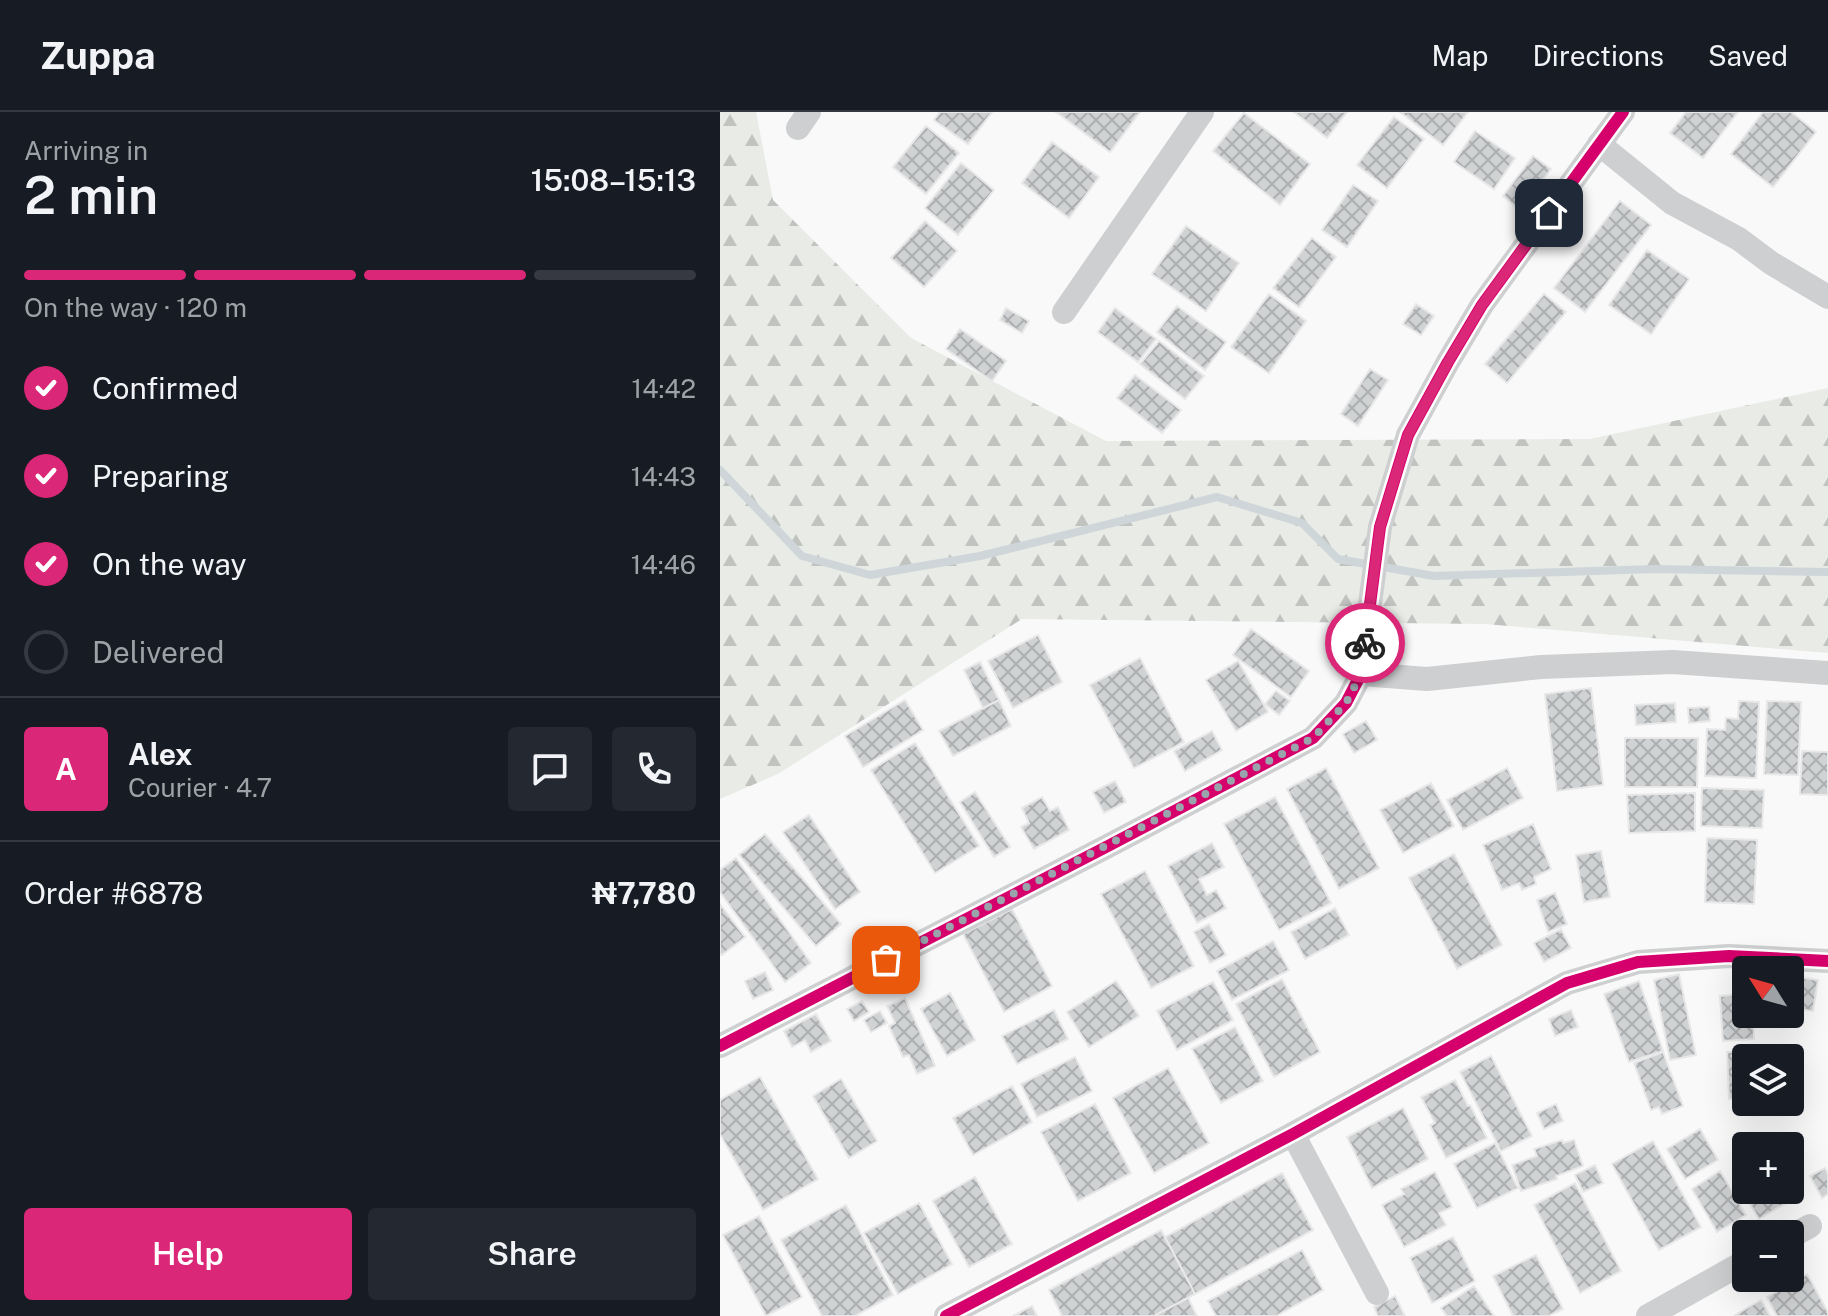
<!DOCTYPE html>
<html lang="en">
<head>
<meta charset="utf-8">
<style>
  :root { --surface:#171b24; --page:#242831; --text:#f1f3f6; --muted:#9ea1a6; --line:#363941; --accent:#db2777 }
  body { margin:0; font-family:"Public Sans",sans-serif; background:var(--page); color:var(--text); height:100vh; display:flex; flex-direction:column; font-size:30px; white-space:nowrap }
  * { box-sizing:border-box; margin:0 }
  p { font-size:26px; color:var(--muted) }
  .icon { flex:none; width:44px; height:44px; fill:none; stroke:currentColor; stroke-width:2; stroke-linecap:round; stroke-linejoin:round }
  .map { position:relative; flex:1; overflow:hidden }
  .sheet { display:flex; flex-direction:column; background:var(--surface); width:720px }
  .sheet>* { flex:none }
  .needle { width:52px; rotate:307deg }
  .fabs { position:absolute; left:1012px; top:844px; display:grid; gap:16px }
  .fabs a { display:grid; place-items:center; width:72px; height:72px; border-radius:8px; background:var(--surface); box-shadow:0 8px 32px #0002; font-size:40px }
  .pin { position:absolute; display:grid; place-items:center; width:68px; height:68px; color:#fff; margin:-34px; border-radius:16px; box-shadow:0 4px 12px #0006 }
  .courier { position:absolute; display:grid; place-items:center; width:80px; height:80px; margin:-40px; border:6px solid #db2777; border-radius:50%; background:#fff; color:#222; box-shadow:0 2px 10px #0007 }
  .head em { font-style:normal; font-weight:600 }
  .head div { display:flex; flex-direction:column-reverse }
  .head { display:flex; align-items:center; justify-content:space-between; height:136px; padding:0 24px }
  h1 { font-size:52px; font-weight:600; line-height:60px }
  .bar { display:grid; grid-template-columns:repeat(4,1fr); gap:12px 8px; align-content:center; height:96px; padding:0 24px }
  .bar i { height:10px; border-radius:6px; background:var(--line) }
  .bar .on { background:var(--accent) }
  .bar p { grid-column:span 4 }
  .line { display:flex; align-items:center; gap:20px; padding:0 24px; border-top:2px solid var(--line) }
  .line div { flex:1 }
  .round { display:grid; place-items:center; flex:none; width:84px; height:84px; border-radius:8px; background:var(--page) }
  ol { padding:0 24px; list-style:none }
  li { display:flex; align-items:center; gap:24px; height:88px }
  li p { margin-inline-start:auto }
  li .icon { padding:8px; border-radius:50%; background:var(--accent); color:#fff; stroke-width:4 }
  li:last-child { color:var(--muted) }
  li i { width:44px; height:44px; border:4px solid var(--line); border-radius:50% }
  .button { display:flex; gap:16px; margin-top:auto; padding:16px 24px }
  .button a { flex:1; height:92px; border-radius:8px; background:var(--accent); color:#fff; font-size:32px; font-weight:600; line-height:92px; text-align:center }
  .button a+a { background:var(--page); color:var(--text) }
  header { display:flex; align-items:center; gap:48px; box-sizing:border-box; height:112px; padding:0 40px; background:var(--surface); border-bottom:2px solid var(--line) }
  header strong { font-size:38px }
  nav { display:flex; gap:44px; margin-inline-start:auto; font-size:28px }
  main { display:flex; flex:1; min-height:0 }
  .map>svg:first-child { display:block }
</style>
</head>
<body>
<header>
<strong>Zuppa</strong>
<nav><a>Map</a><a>Directions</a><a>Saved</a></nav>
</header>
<main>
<section class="sheet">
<div class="head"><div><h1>2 min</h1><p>Arriving in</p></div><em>15:08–15:13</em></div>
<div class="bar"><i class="on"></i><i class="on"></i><i class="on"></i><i></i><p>On the way · 120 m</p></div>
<ol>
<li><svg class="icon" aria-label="check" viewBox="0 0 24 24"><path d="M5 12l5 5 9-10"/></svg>Confirmed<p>14:42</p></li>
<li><svg class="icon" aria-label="check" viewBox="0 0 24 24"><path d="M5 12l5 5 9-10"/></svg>Preparing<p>14:43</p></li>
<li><svg class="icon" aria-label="check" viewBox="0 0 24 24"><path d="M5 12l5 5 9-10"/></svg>On the way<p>14:46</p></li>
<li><i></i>Delivered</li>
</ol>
<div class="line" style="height:144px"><b class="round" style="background:var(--accent);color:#fff">A</b><div><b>Alex</b><p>Courier · 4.7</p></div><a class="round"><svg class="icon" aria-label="chat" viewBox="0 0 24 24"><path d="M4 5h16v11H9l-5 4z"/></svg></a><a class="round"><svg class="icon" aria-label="phone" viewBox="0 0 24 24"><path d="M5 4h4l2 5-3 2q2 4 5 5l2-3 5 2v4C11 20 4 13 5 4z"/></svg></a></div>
<div class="line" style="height:104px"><div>Order #6878</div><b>₦7,780</b></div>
<div class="button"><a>Help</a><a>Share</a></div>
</section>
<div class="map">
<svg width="1108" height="1204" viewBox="0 0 1108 1204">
  <defs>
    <pattern id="forest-firs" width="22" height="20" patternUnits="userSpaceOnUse" patternTransform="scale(2)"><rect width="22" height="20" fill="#e8ebe6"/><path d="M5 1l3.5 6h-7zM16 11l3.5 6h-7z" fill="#c0c3c0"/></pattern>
    <pattern id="building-cross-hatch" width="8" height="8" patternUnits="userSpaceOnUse" patternTransform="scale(2)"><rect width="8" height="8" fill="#d0d2d3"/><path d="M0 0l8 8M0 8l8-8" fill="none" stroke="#acafb1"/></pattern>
  </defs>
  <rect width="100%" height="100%" fill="#f9f9f9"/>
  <path fill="url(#forest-firs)" d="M0 0H36L53 88 191 226 386 329 870 327 1108 276V541L765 512 302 507 58 662 0 687Z"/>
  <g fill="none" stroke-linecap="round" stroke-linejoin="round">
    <path stroke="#ced6d9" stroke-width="8" d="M0 358 82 444 150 463 260 444 497 385 582 411 618 447 714 464 935 457 1108 460"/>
  </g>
  <g fill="url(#building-cross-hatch)" stroke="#e8e8e8" stroke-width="2">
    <path d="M220 0H272L248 32 214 8Z"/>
    <path d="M336 0H420L390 40Z"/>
    <path d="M574 0H627L607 26Z"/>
    <path d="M680 0H748L723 33Z"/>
    <path d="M966 0H1018L983 46 950 21Z"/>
    <path d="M1043 0H1071L1096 20 1053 75 1011 42Z"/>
    <path d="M524 1 590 52 560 93 493 39Z"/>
    <path d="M674 5 704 27 667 76 637 53Z"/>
    <path d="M206 14 239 41 206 82 173 55Z"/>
    <path d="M755 19 795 46 774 77 734 50Z"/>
    <path d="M332 30 379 65 349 106 302 71Z"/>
    <path d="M813 44 831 57 800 98 783 84Z"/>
    <path d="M241 51 274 78 238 123 205 96Z"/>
    <path d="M633 73 658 89 627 135 602 118Z"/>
    <path d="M900 89 931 113 865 200 834 176Z"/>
    <path d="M205 109 237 139 204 175 171 146Z"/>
    <path d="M466 114 519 151 486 199 432 162Z"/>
    <path d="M592 126 616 145 579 195 553 176Z"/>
    <path d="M927 138 969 167 931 222 889 193Z"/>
    <path d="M549 182 586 209 549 261 511 235Z"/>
    <path d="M824 182 846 200 787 271 765 252Z"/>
    <path d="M696 192 714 204 701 223 683 212Z"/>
    <path d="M457 194 506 230 485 258 437 220Z"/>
    <path d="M286 196 309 209 302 221 280 208Z"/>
    <path d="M395 196 436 227 418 250 378 220Z"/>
    <path d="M240 217 286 249 272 269 226 237Z"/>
    <path d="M439 229 484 264 465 287 420 252Z"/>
    <path d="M650 257 668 268 638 314 621 302Z"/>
    <path d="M415 263 461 298 442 321 397 286Z"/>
    <path d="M531 517 589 559 571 585 513 543Z"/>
    <path d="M318 523 342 570 293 596 268 549Z"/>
    <path d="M420 546 464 630 414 656 370 573Z"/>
    <path d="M518 549 548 600 516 619 486 568Z"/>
    <path d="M260 550 279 588 263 596 244 558Z"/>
    <path d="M871 576 883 673 837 679 825 582Z"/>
    <path d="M556 579 570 589 559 603 545 592Z"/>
    <path d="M185 588 203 618 143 655 125 624Z"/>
    <path d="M279 588 291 614 233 644 219 619Z"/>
    <path d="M1019 589 1039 590 1036 666 985 664 987 617 1005 618 1006 606 1018 607Z"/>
    <path d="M1047 589 1081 590 1078 663 1044 662Z"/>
    <path d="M955 591 956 610 916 613 915 593Z"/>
    <path d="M989 595 990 609 969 611 968 596Z"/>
    <path d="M646 609 657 628 634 641 623 622Z"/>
    <path d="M492 619 502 638 465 659 454 639Z"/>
    <path d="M905 626H978L977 675H905Z"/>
    <path d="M195 631 259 734 215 761 151 658Z"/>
    <path d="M1082 639 1108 640V683L1080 682Z"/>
    <path d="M606 656 659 756 619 777 567 677Z"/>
    <path d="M787 656 803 686 743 718 727 688Z"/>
    <path d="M395 669 406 690 384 701 373 680Z"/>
    <path d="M711 671 734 714 683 741 660 698Z"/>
    <path d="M982 676 1044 678 1042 716 981 714Z"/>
    <path d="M255 680 290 735 274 745 240 690Z"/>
    <path d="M975 681V719L909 721 907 683Z"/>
    <path d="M322 685 330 699 338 695 349 718 314 737 301 715 309 711 302 696Z"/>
    <path d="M555 685 611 791 559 818 504 712Z"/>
    <path d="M89 703 140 780 115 797 63 720Z"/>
    <path d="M813 712 831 757 814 765 816 772 802 778 799 771 782 778 763 733Z"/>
    <path d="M45 722 121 812 96 834 19 743Z"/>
    <path d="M987 726 1037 728 1034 792 985 790Z"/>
    <path d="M492 731 504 755 479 767 487 783 496 778 506 796 477 811 448 754Z"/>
    <path d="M881 739 890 785 864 790 856 743Z"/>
    <path d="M734 742 782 833 737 857 689 766Z"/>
    <path d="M16 746 91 851 65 870 0 780V758Z"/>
    <path d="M425 759 474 854 431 876 381 782Z"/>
    <path d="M835 781 847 812 828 820 817 788Z"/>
    <path d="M0 792 25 825 2 843 0 841Z"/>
    <path d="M615 796 629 823 585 847 571 820Z"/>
    <path d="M292 797 332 874 284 900 243 822Z"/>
    <path d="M489 812 506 843 490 851 474 820Z"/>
    <path d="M841 817 851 836 824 850 814 831Z"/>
    <path d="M553 829 569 858 512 888 497 859Z"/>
    <path d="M45 860 53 878 33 887 25 869Z"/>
    <path d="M959 862 976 943 950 948 934 868Z"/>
    <path d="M1070 864 1098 868 1093 899 1070 896Z"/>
    <path d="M562 867 600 940 554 965 516 892Z"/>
    <path d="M396 869 419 904 369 935 347 900Z"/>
    <path d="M919 869 943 939 909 950 884 882Z"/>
    <path d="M493 870 513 908 457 938 437 899Z"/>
    <path d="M230 881 255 928 227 944 201 897Z"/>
    <path d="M1026 882V902H1033L1034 927 1003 929 1000 884Z"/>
    <path d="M185 886 215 954 197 962 189 943 183 945 169 914 175 911 167 894Z"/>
    <path d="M142 889 149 900 134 909 127 897Z"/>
    <path d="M334 898 348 927 297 952 282 924Z"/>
    <path d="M851 898 858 915 835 924 829 907Z"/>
    <path d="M160 899 167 911 151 920 144 908Z"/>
    <path d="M96 902 111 929 91 940 85 928 72 935 64 919Z"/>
    <path d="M515 915 543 969 501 991 472 937Z"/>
    <path d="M1036 939V946H1026V986L1009 987 1007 940Z"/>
    <path d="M943 940 963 994 942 1002 939 995 931 998 914 951Z"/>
    <path d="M771 944 812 1024 781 1039 740 960Z"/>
    <path d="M355 945 372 979 317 1005 301 972Z"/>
    <path d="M448 956 489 1031 434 1061 393 986Z"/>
    <path d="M40 965 98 1067 43 1098 0 1022V988Z"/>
    <path d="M121 967 157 1029 129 1046 93 984Z"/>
    <path d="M735 968 748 994 750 993 767 1026 726 1046 710 1013 715 1011 701 985Z"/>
    <path d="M292 974 312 1010 253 1043 233 1006Z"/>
    <path d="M375 992 411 1061 358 1089 321 1020Z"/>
    <path d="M836 992 843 1009 824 1017 817 1001Z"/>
    <path d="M683 996 708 1047 652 1076 627 1025Z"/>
    <path d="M980 1017 998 1048 965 1067 947 1037Z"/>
    <path d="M842 1028 843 1031 854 1028 863 1054 836 1064 837 1067 801 1079 792 1053 817 1044 814 1037Z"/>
    <path d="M933 1029 981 1115 939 1138 892 1052Z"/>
    <path d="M775 1031 798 1076 757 1096 734 1052Z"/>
    <path d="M875 1053 883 1071 863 1080 855 1063Z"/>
    <path d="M1105 1056 1108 1062V1082L1102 1086 1090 1064Z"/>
    <path d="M1000 1059 1026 1103 997 1120 972 1077Z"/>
    <path d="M715 1060 732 1095 719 1101 726 1113 684 1135 662 1093 684 1082 681 1077Z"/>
    <path d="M1026 1060V1078H1066L1071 1088 1039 1107 1015 1067Z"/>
    <path d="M562 1061 593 1118 475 1182 445 1125Z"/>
    <path d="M255 1065 292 1132 249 1155 213 1089Z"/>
    <path d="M855 1071 901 1159 860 1181 814 1093Z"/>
    <path d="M199 1091 232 1152 178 1182 144 1121Z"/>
    <path d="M126 1093 173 1183 135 1204H102L61 1128Z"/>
    <path d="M39 1104 82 1185 46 1204 3 1123Z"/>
    <path d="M441 1118 475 1182 434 1204H342L329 1178Z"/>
    <path d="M733 1125 755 1169 712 1191 690 1146Z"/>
    <path d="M582 1138 603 1178 556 1204H496L488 1189Z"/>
    <path d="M816 1143 843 1197 828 1204H793L773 1164Z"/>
    <path d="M1087 1162 1108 1200V1204H1057L1047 1185Z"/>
    <path d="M754 1174 774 1204H727L721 1196Z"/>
    <path d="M675 1184 685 1204H658L654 1195Z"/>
    <path d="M468 1186 477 1204H434Z"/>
    <path d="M1041 1188 1050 1204H1015V1203Z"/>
    <path d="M312 1194 317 1204H293Z"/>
  </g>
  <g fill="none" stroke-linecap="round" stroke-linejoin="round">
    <g stroke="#cecfd0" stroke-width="24">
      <path d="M78 16 89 0"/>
      <path d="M879 32 952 91 1019 127 1051 151 1108 185"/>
      <path d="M344 200 482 0"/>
      <path d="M641 562 707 567 821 555 953 550 1108 561"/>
      <path d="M0 934 388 734 593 626 626 591 641 562 660 415 688 323 728 250 762 193 903 0"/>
      <path d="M573 1022 657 1181"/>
      <path d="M1070 1125 1090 1114"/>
      <path d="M226 1204 573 1022 847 871 918 850 1009 844 1108 849"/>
      <path d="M928 1204 1026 1149"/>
    </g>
    <g stroke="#fff" stroke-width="17">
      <g id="cycleway">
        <path d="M0 934 388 734 593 626 626 591 641 562 660 415 688 323 728 250 762 193 903 0"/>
        <path d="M226 1204 573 1022 847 871 918 850 1009 844 1108 849"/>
      </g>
    </g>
    <use href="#cycleway" stroke="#d6006c" stroke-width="12"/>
  </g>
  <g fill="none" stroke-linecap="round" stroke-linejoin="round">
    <path stroke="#99a4ac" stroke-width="8" stroke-dasharray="0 14.4" d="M166 848 593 626 626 591 641 562 645 531"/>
    <path stroke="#db2777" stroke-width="10" d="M645 531 660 415 688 323 728 250 762 193 829 101"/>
  </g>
</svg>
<div class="fabs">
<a><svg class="needle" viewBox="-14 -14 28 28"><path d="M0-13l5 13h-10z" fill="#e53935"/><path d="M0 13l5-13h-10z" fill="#9ea1a6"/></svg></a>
<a><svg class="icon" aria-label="layers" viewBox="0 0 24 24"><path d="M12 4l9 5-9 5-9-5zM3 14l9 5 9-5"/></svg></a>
<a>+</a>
<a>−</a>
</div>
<div class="pin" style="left:166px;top:848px;background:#ea580c"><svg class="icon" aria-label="bag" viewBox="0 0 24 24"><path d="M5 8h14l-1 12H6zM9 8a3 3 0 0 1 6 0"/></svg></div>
<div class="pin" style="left:829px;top:101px;background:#1f2937"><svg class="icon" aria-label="home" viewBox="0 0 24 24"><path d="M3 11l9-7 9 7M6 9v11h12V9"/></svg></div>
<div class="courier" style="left:645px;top:531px"><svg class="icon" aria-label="bike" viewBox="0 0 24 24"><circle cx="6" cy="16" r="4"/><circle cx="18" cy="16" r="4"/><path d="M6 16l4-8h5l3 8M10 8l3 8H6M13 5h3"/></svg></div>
</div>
</main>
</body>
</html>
